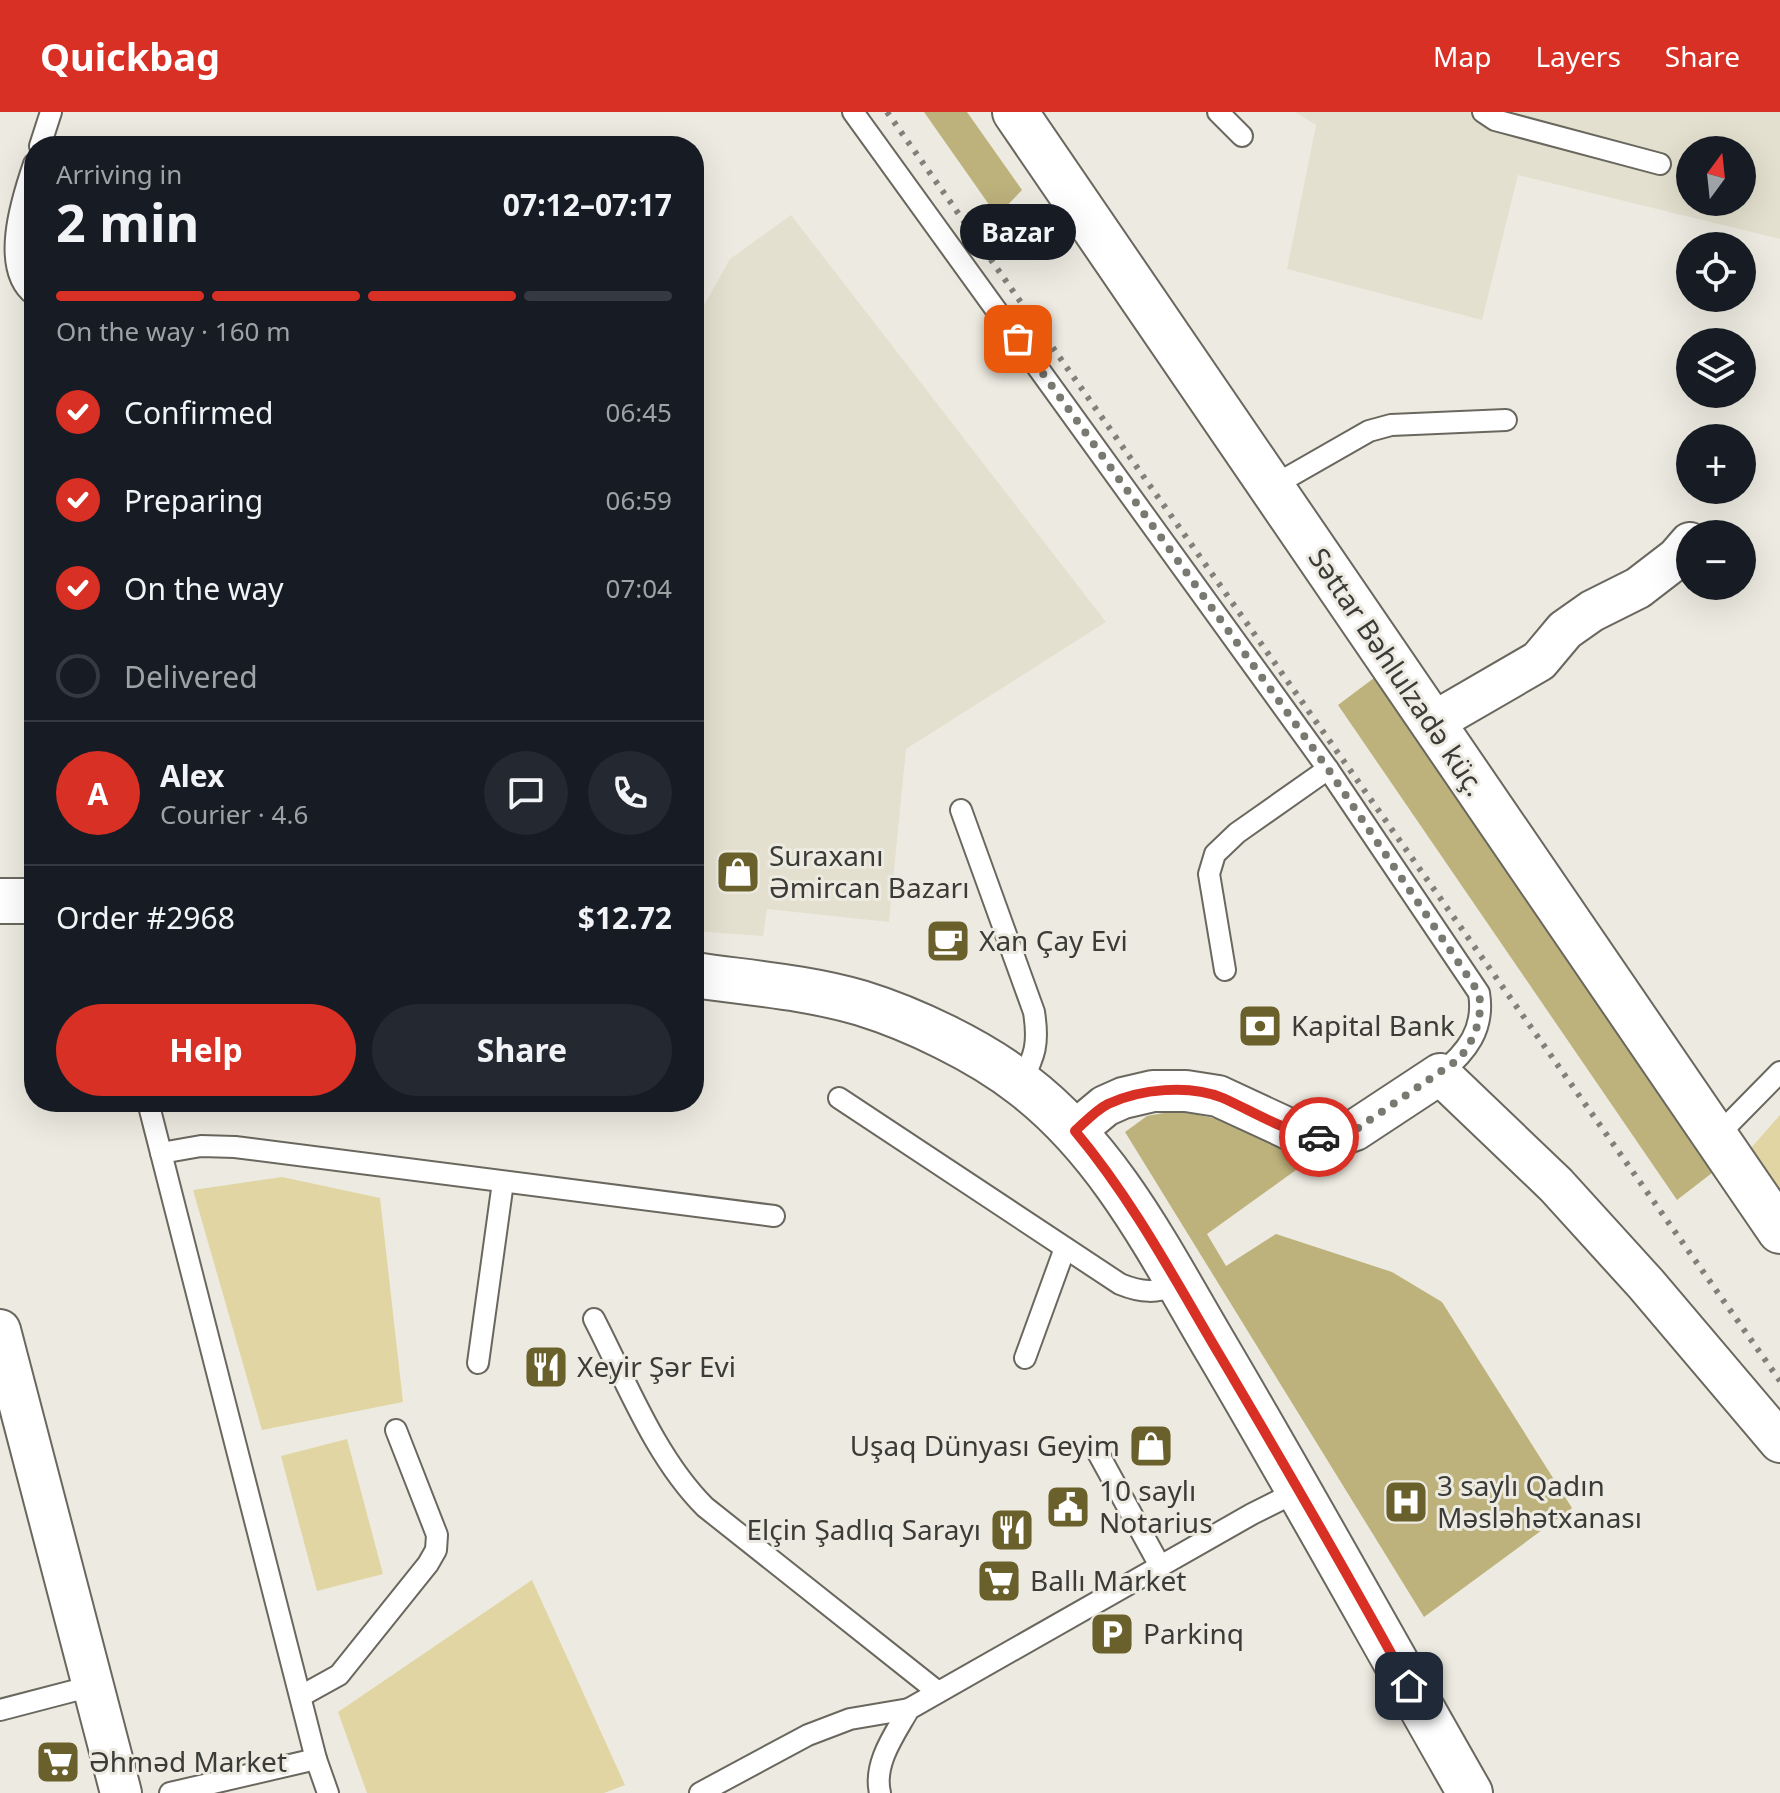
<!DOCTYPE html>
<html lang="en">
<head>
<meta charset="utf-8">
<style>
  :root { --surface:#171b24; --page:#242831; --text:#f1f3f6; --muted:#9ea1a6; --line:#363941; --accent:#d93025 }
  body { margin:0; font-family:"Noto Sans",sans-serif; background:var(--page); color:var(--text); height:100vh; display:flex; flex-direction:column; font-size:30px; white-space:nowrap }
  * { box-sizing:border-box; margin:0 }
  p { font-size:26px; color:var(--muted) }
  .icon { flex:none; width:44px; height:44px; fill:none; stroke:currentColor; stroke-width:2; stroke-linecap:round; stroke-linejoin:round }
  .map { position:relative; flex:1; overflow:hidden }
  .side { position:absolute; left:24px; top:24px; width:680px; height:976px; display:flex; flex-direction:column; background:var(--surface); border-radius:32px; box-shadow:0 8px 32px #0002 }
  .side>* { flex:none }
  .needle { width:52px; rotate:15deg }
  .buttons { position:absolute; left:1676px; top:24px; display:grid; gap:16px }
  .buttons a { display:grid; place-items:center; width:80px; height:80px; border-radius:50%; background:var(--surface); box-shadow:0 8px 32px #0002; font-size:40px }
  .pin { position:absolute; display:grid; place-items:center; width:68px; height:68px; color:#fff; margin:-34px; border-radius:16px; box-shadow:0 4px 12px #0006 }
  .courier { position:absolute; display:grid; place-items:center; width:80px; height:80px; margin:-40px; border:6px solid #d93025; border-radius:50%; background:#fff; color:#222; box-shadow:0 2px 10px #0007 }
  .bubble { position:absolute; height:56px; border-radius:28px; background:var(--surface); box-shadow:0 8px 32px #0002; font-size:26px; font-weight:700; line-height:56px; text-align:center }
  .overview em { font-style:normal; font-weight:700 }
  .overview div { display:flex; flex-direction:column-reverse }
  .overview { display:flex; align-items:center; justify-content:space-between; height:136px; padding:0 32px }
  h1 { font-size:52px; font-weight:700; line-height:60px }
  .bar { display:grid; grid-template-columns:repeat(4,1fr); gap:12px 8px; align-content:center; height:96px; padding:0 32px }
  .bar i { height:10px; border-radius:6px; background:var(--line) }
  .bar .active { background:var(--accent) }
  .bar p { grid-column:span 4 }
  .line { display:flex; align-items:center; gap:20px; padding:0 32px; border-top:2px solid var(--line) }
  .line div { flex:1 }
  .round { display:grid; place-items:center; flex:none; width:84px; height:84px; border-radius:42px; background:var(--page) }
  ol { padding:0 32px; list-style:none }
  li { display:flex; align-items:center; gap:24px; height:88px }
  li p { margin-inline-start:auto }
  li .icon { padding:8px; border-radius:50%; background:var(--accent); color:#fff; stroke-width:4 }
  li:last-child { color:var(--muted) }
  li i { width:44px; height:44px; border:4px solid var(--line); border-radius:50% }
  .action { display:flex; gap:16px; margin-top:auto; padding:16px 32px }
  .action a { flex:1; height:92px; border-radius:48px; background:var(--accent); color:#fff; font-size:32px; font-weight:700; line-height:92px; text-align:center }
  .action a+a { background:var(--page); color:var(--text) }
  header { display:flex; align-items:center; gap:48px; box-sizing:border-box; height:112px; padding:0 40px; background:var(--accent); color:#fff }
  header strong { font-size:38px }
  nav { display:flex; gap:44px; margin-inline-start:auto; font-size:28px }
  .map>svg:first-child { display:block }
</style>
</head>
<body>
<header>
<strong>Quickbag</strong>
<nav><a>Map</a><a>Layers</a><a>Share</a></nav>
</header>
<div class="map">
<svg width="1780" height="1681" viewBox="0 0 1780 1681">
  <rect width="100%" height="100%" fill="#edebe1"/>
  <g fill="#e3e0cf" fill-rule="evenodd">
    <path d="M1295 0H1780V127L1518 63 1482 208 1287 157 1316 13ZM1690 38H1742V90H1690Z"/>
    <path d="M791 103 1106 510 906 637 889 810 767 797 763 824 694 819V188L703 195 730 147Z"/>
  </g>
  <g fill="#e1d6a3">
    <path d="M1780 1003V1077L1751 1036Z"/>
    <path d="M282 1065 380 1086 403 1290 262 1318 193 1078Z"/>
    <path d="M347 1327 383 1462 317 1479 281 1344Z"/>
    <path d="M532 1468 625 1673 604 1681H367L338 1600Z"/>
  </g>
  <g fill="#bdb27c">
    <path d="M924 0H967L1022 78 997 104Z"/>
    <path d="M1374 566 1712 1061 1677 1088 1338 593Z"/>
    <path d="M1174 999C1232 1007 1258 1019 1307 1050L1207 1122 1226 1154 1276 1122 1392 1160 1442 1190 1572 1396 1424 1505 1125 1020 1147 1004Z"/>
  </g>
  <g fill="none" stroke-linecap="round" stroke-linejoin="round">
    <g stroke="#69675e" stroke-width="24">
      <g id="service">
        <path d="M853 0 1328 657 1479 881C1485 917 1467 940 1440 962"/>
        <path d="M1218 0 1242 24"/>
        <path d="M1483 0 1495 8 1660 52"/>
        <path d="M40 34 51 0"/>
        <path d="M34 52C21 90 0 157 34 183"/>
        <path d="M1271 375 1369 319 1391 313 1506 308"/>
        <path d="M961 698 1034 900C1039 932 1035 943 1021 971"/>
        <path d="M1225 858 1209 762 1215 742 1237 721 1328 657"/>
        <path d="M839 986 1120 1172C1142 1181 1156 1181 1178 1173"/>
        <path d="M148 990 316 1647 328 1681"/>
        <path d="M1716 1025 1780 960"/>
        <path d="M161 1041 201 1034 235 1035 774 1104"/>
        <path d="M594 1207C626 1269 655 1345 705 1395L938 1580"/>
        <path d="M1025 1246 1065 1136"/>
        <path d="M478 1251 503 1070"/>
        <path d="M1098 1341 1160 1454"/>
        <path d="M301 1584 339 1563 428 1452 436 1438 437 1423 396 1318"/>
        <path d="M0 1598 92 1574"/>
        <path d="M170 1681 316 1647"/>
        <path d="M700 1681 808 1623 850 1607 909 1597"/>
        <path d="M880 1681C873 1651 895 1622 909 1597L1252 1402 1300 1378"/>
      </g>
    </g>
    <g stroke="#69675e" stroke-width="44">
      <g id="minor">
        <path d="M1432 611 1539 549 1565 518 1592 499 1638 476 1677 446 1690 431"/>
        <path d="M1075 1019 1105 994 1123 986 1153 979H1186L1218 984 1302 1023 1330 1027 1355 1018 1440 962 1556 1073 1646 1172 1780 1330"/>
        <path d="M0 1218 121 1681"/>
      </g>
    </g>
    <g stroke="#69675e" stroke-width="48">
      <g id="tertiary">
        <path d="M0 789H34"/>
        <path d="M694 863C749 871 807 875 861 891 913 907 980 939 1023 973 1112 1041 1162 1145 1218 1239 1304 1385 1386 1534 1470 1681"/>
      </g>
    </g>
    <g stroke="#69675e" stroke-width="48">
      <path id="secondary" d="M1015 0 1780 1119"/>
    </g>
    <use href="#service" stroke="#fff" stroke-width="20"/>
    <use href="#minor" stroke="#fff" stroke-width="40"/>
    <use href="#tertiary" stroke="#fff" stroke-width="44"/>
    <use href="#secondary" stroke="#fff" stroke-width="44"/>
    <path stroke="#81807a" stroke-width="6" stroke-dasharray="4 8" stroke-linecap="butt" d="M887 0 1780 1269"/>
  </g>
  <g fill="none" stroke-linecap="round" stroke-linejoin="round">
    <path stroke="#797972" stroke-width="8" stroke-dasharray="0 14.4" d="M1018 227 1328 657 1479 881C1483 906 1475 927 1459 947L1355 1018 1330 1027 1319 1025"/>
    <path stroke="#d93025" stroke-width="10" d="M1319 1025C1285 1020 1254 1000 1223 986 1189 972 1140 977 1108 992 1096 998 1085 1010 1075 1019 1132 1087 1174 1166 1219 1242 1284 1352 1348 1462 1409 1574"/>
  </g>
  <defs>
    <g id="shop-square" transform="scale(2.3)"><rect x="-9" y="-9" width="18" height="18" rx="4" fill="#6a602c" stroke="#edebe1"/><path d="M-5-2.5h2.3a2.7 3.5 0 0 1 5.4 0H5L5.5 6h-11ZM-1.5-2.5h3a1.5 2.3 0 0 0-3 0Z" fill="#fff"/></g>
    <g id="cafe-square" transform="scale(2.3)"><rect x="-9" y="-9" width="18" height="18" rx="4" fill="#6a602c" stroke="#edebe1"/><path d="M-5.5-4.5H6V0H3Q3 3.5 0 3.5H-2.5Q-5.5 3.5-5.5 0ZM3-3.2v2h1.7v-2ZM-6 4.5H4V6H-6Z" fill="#fff"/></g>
    <g id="bank-square" transform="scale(2.3)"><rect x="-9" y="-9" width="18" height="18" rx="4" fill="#6a602c" stroke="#edebe1"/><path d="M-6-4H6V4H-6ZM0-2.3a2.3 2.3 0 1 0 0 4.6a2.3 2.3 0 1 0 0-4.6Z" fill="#fff"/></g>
    <g id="restaurant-square" transform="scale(2.3)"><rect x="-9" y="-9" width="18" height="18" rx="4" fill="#6a602c" stroke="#edebe1"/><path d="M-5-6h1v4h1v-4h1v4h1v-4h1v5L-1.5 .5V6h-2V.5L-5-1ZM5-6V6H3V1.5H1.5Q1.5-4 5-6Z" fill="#fff"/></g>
    <g id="hospital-square" transform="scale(2.3)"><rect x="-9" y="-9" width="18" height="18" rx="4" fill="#6a602c" stroke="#edebe1"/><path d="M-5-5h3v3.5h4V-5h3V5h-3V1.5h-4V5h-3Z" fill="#fff"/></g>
    <g id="civic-square" transform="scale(2.3)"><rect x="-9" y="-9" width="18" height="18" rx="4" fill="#6a602c" stroke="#edebe1"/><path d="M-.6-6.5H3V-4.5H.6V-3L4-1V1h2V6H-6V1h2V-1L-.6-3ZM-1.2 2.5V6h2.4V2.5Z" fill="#fff"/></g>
    <g id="supermarket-square" transform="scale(2.3)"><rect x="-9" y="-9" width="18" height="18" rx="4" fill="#6a602c" stroke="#edebe1"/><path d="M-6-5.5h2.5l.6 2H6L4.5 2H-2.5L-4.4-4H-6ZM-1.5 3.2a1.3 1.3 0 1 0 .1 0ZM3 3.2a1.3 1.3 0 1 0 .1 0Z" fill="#fff"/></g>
    <g id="parking-square" transform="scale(2.3)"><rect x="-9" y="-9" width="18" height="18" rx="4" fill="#6a602c" stroke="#edebe1"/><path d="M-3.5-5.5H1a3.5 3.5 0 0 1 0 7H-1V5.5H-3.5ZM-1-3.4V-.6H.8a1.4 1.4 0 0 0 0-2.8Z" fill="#fff"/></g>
  </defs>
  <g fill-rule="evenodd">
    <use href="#shop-square" x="738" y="760"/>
    <use href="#cafe-square" x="948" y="829"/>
    <use href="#bank-square" x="1260" y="914"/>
    <use href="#restaurant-square" x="546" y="1255"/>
    <use href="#shop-square" x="1151" y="1334"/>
    <use href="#hospital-square" x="1406" y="1390"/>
    <use href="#civic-square" x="1068" y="1395"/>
    <use href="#restaurant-square" x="1012" y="1418"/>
    <use href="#supermarket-square" x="999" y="1469"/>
    <use href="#parking-square" x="1112" y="1522"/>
    <use href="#supermarket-square" x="58" y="1650"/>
  </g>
  <g text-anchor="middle" stroke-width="6" stroke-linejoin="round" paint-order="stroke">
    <g font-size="28" fill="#3b3b37" stroke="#edebe1">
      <text transform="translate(1397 560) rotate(56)" y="10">Səttar Bəhlulzadə küç.</text>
    </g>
    <g font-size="28" fill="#3b3b37" stroke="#edebe1" text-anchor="start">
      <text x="769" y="754">Suraxanı<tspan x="769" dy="32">Əmircan Bazarı</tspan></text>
      <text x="979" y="839">Xan Çay Evi</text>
      <text x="1291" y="924">Kapital Bank</text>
      <text x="577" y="1265">Xeyir Şər Evi</text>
      <text x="1120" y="1344" text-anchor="end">Uşaq Dünyası Geyim</text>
      <text x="1437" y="1384">3 saylı Qadın<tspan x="1437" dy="32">Məsləhətxanası</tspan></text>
      <text x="1099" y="1389">10 saylı<tspan x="1099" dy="32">Notarius</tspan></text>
      <text x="981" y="1428" text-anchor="end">Elçin Şadlıq Sarayı</text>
      <text x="1030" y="1479">Ballı Market</text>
      <text x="1143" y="1532">Parkinq</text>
      <text x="89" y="1660">Əhməd Market</text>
    </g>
  </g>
</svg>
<div class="buttons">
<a><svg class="needle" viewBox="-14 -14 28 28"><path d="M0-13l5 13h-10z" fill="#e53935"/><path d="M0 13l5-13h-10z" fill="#9ea1a6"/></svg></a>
<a><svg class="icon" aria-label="locate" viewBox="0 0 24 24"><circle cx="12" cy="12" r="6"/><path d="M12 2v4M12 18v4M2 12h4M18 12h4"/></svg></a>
<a><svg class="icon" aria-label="layers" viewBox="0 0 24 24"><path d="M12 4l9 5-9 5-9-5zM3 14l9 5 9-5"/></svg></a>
<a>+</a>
<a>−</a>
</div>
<div class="pin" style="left:1018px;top:227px;background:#ea580c"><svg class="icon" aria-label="bag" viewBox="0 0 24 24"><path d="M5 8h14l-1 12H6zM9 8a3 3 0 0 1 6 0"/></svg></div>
<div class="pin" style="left:1409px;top:1574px;background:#1f2937"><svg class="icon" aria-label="home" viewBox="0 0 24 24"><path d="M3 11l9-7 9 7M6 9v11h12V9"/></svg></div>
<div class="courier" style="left:1319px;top:1025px"><svg class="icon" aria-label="car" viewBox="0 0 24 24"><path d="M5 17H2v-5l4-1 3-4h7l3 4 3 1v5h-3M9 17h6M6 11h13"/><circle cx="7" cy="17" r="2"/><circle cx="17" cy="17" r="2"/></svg></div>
<div class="bubble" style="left:960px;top:92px;width:116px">Bazar</div>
<section class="side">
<div class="overview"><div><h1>2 min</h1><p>Arriving in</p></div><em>07:12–07:17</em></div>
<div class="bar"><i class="active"></i><i class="active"></i><i class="active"></i><i></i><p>On the way · 160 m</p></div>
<ol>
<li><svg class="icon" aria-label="check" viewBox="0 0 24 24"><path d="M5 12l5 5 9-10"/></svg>Confirmed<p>06:45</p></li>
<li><svg class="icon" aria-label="check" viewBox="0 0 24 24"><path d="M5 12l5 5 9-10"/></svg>Preparing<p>06:59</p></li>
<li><svg class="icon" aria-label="check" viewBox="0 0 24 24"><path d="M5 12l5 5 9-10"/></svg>On the way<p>07:04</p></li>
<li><i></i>Delivered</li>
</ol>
<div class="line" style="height:144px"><b class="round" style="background:var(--accent);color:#fff">A</b><div><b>Alex</b><p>Courier · 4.6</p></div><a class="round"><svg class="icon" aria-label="chat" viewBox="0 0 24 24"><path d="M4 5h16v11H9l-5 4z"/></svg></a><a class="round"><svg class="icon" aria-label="phone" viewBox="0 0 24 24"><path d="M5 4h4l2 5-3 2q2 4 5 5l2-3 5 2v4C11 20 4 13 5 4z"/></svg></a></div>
<div class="line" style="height:104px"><div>Order #2968</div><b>$12.72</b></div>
<div class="action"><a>Help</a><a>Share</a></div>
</section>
</div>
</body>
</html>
